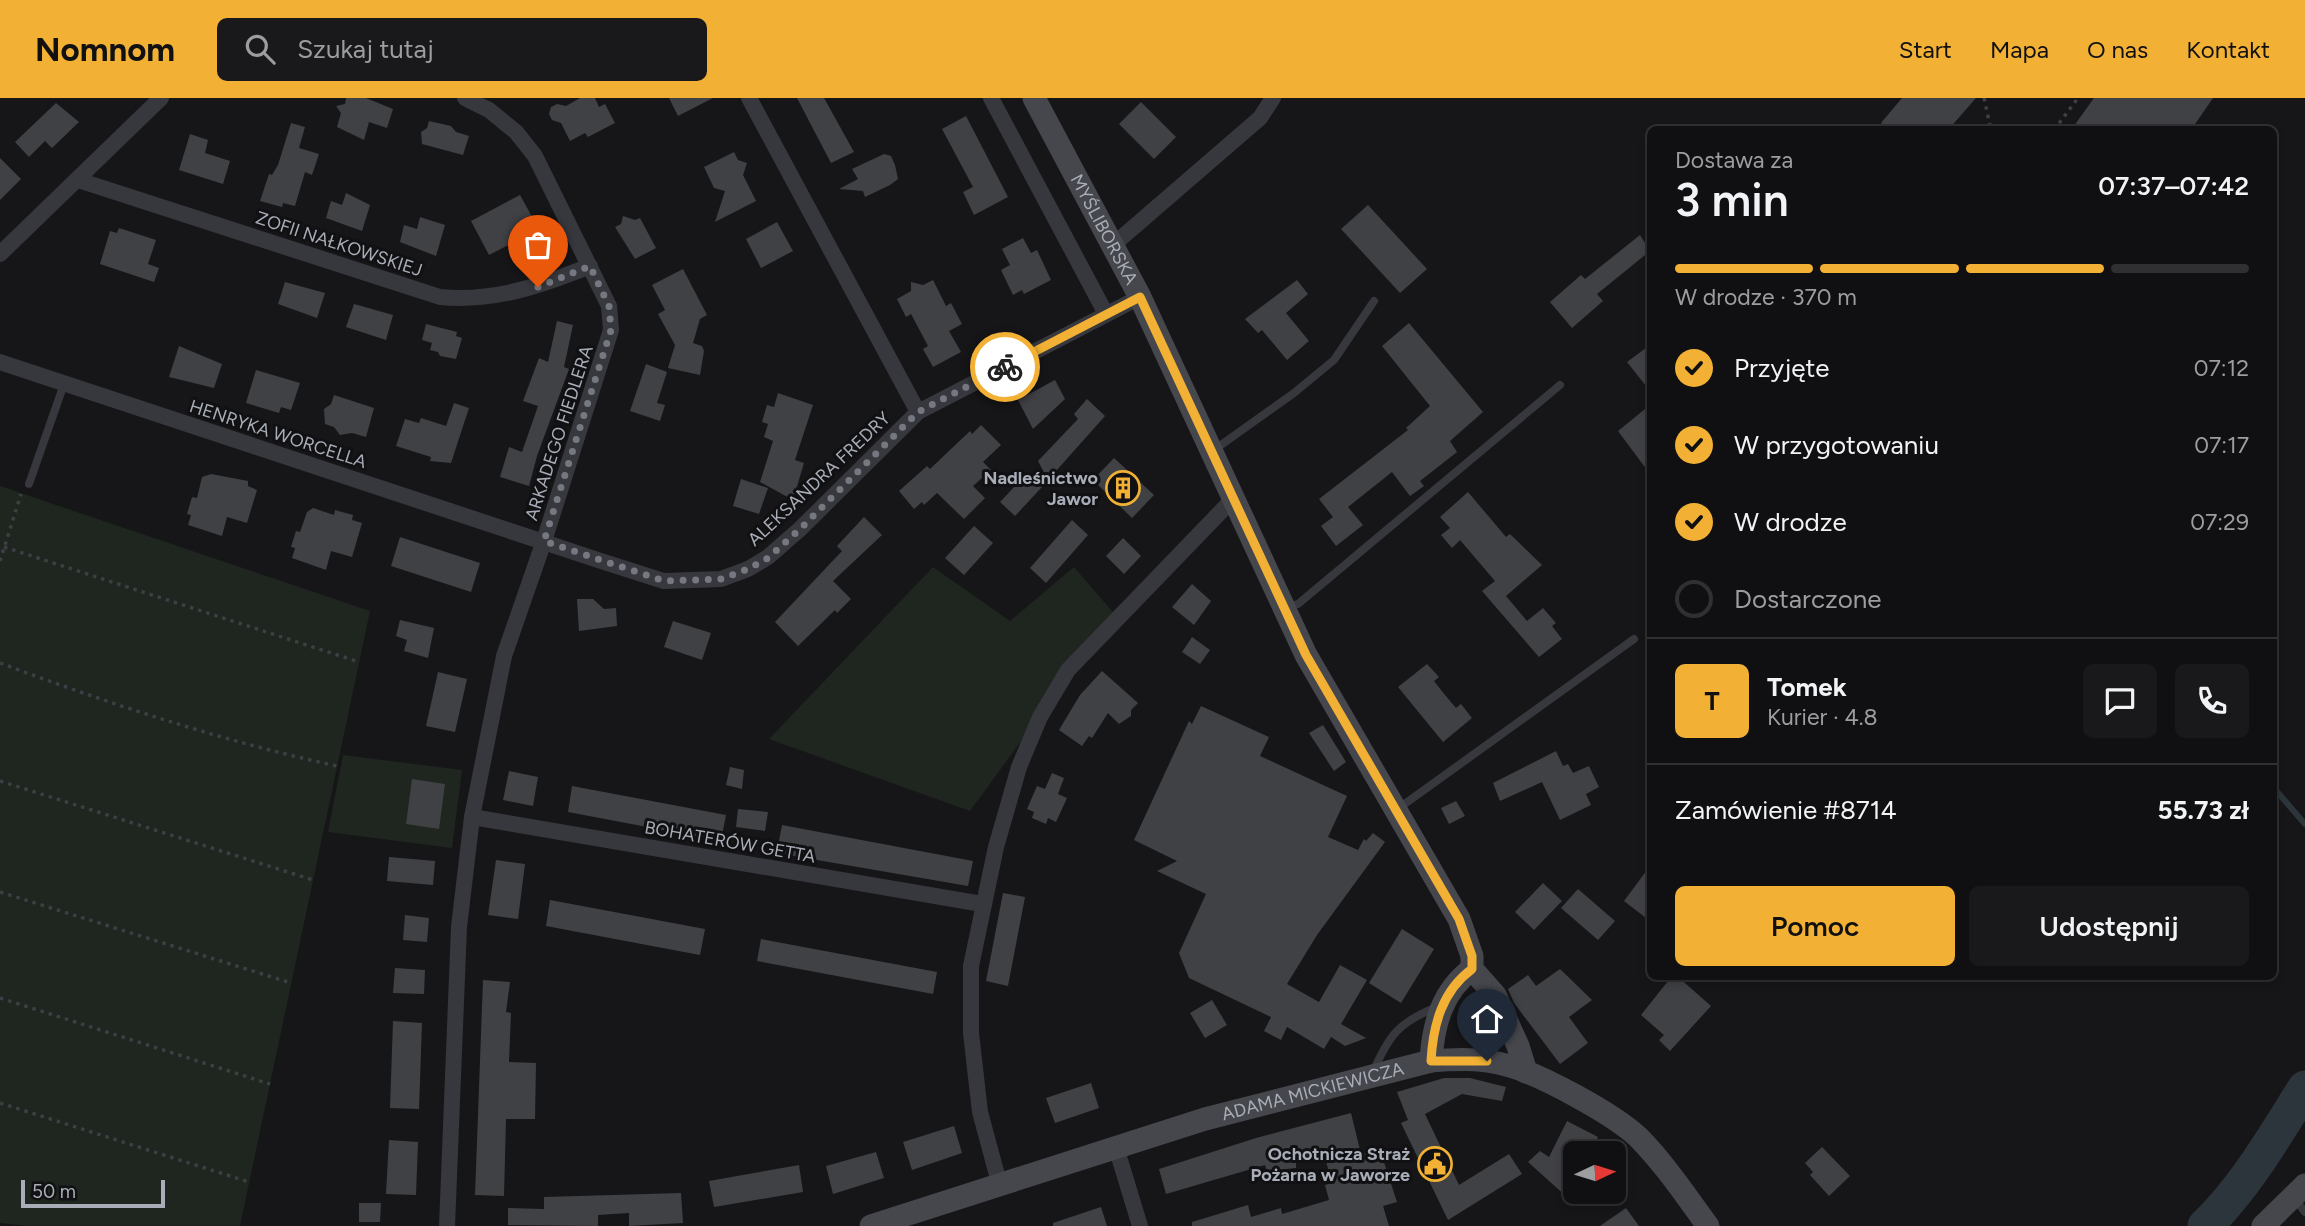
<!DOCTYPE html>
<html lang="pl">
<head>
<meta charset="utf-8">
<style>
  :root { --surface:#101012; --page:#19191b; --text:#f1f3f6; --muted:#9c9d9f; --line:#303032; --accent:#f2b134 }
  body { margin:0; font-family:Figtree,sans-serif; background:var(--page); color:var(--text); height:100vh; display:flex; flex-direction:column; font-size:26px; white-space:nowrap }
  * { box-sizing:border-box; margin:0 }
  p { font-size:23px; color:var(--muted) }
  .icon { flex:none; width:38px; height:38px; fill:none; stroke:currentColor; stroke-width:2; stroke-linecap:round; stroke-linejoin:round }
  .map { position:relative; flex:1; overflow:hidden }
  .drawer { position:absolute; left:1647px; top:28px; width:630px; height:854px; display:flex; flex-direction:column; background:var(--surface); border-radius:10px; box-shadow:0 4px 10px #0003,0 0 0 2px var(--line) }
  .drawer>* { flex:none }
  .needle { width:46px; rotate:86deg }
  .buttons { position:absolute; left:1563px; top:1043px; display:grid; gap:14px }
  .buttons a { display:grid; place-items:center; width:63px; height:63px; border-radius:10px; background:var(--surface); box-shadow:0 4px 10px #0003,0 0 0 2px var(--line); font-size:35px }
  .scale { position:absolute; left:21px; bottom:18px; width:144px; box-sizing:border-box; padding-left:7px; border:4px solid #a8adb8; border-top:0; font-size:19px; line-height:24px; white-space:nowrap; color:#a8adb8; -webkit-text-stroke:5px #111113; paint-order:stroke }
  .pin { position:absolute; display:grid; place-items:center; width:60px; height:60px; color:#fff; margin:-72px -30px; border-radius:50% 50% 50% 0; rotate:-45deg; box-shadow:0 0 7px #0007 }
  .pin .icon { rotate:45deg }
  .courier { position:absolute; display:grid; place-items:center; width:70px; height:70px; margin:-35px; border:5px solid #f2b134; border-radius:50%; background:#fff; color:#222; box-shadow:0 2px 9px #0007 }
  .summary em { font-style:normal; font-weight:600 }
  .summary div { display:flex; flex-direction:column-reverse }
  .summary { display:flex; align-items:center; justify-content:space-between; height:119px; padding:0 28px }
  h1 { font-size:46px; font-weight:600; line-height:52px }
  .bar { display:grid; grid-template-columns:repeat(4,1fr); gap:10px 7px; align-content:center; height:84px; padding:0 28px }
  .bar i { height:9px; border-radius:5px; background:var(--line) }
  .bar .active { background:var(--accent) }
  .bar p { grid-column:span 4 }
  .line { display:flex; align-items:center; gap:18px; padding:0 28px; border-top:2px solid var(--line) }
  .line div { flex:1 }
  .round { display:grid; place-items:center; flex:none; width:74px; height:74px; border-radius:10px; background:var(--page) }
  ol { padding:0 28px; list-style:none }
  li { display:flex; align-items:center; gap:21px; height:77px }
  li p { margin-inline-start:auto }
  li .icon { padding:7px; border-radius:50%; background:var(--accent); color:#111; stroke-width:4 }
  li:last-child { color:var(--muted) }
  li i { width:38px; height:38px; border:4px solid var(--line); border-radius:50% }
  .cta { display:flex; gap:14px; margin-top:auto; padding:14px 28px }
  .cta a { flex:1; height:80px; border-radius:10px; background:var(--accent); color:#111; font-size:28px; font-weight:600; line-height:80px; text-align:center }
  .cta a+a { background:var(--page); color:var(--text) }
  header { display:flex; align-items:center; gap:42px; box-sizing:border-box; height:98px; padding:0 35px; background:var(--accent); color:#111 }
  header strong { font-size:33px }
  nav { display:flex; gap:38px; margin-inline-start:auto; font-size:24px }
  .search { width:490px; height:63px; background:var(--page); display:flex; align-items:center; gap:18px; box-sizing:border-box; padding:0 24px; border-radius:10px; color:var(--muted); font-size:26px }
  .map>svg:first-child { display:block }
</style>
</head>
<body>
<header>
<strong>Nomnom</strong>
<div class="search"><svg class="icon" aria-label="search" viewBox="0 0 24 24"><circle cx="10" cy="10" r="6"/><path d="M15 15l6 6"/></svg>Szukaj tutaj</div>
<nav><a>Start</a><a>Mapa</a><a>O nas</a><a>Kontakt</a></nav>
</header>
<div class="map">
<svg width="2305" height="1128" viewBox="0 0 2305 1128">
  <rect width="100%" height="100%" fill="#161618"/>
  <g fill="#1e261f">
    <path d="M0 388 370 513 240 1128H28L0 1125Z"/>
    <path d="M933 469 1010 523 1074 469 1118 520 1087 553 970 713 769 641Z"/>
    <path d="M343 657 462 672 452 750 328 734Z"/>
  </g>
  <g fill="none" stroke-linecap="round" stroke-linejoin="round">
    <path stroke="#2c353c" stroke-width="6" d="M2273 689 2305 726"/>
    <path stroke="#2c353c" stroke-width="35" d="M2205 1128C2245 1090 2275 1037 2305 990"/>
  </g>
  <g fill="#404145">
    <path d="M346 0H366L393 11 387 30 369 24 364 42 337 29 341 15 336 8 345 6Z"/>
    <path d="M580 0H595L599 9 605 6 615 25 588 39 585 35 570 43 561 25 552 22 549 16 551 9 557 6 566 8Z"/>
    <path d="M669 0H713L678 18Z"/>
    <path d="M797 0H824L854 54 831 65Z"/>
    <path d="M1902 0H1976L1948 32H1888L1881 25Z"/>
    <path d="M2094 0H2213L2191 32H2071Z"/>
    <path d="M1141 4 1176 39 1154 61 1119 26Z"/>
    <path d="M56 5 79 24 52 50 45 43 29 59 15 44Z"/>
    <path d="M966 18 1008 99 974 117 963 94 973 89 942 31Z"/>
    <path d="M429 23 451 28 456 34 469 38 463 57 422 46 421 34 427 30Z"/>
    <path d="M291 25 305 29 299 50 319 56 312 77 305 74 295 108 283 105 282 109 260 103 269 76 272 77 278 67Z"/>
    <path d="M190 36 208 42 205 55 230 63 223 86 179 72Z"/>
    <path d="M734 54 738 62 747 65 743 77 756 103 715 124 725 93 714 90 704 69Z"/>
    <path d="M884 56 891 58 895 67 898 81 890 87 865 99 863 93 839 91 858 81 852 71Z"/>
    <path d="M0 60 21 81 0 102Z"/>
    <path d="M346 95 370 107 362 133 326 120 331 103 342 107Z"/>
    <path d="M520 97 545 142 526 152 520 141 489 157 471 123Z"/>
    <path d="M1368 107 1427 171 1400 195 1341 131Z"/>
    <path d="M623 118 635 122 640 120 656 150 635 161 615 129 621 126Z"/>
    <path d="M420 119 445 127 436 158 400 144 404 127 417 131Z"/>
    <path d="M777 124 793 153 761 170 746 141Z"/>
    <path d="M119 130 156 142 148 166 159 170 154 184 100 166 110 133 117 135Z"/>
    <path d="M1640 137 1650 153 1597 196 1603 203 1572 230 1550 204 1581 177 1585 181Z"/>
    <path d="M1023 140 1031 155 1037 152 1051 182 1024 196 1022 192 1013 197 1001 172 1010 167 1002 151Z"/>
    <path d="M683 171 707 217 700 221 693 245 702 248 704 253 700 277 668 270 675 247 658 216 665 212 652 187Z"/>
    <path d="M933 182 946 208 951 205 962 226 949 233 961 254 933 269 923 251 928 248 911 216 906 219 897 201 911 193V184L923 187Z"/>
    <path d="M1297 182 1308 196 1286 215 1309 243 1287 262 1262 232 1258 235 1245 221Z"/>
    <path d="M285 184 325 195 317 220 278 206Z"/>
    <path d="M354 206 393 217 386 242 346 229Z"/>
    <path d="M557 223 573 227 564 269 569 271 537 358 529 388 500 379 509 349 522 354 538 308 523 303 539 260 548 264Z"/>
    <path d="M1409 225 1483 314 1450 343 1457 354 1420 383 1424 388 1410 398 1392 374 1348 409 1363 427 1336 448 1321 428 1333 419 1319 401 1408 332 1406 330 1430 308 1382 248Z"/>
    <path d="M426 226 457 234 456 238 462 240 456 261 440 258 438 254 430 252 432 245 422 242Z"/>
    <path d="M1650 247V293L1627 264Z"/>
    <path d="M179 248 222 266 214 290 169 279Z"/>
    <path d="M646 266 667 274 657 305 665 307 660 323 630 313Z"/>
    <path d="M256 272 300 285 291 312 281 309 279 315 246 305Z"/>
    <path d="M1055 282 1065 301 1033 331 1018 302Z"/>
    <path d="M778 295 813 307 795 362 804 365 793 402 760 384 773 343 764 339 768 326 762 324 767 307 774 309Z"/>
    <path d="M334 297 374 310 366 339 352 335 340 337 334 329 325 326 324 311 331 306Z"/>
    <path d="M1087 301 1105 318 1048 382 1038 363 1078 321 1074 316Z"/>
    <path d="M454 305 469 310 451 365 430 363 431 359 396 348 405 321 419 325 421 320 446 328Z"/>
    <path d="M1650 307V376L1618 333Z"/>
    <path d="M981 327 1001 347 983 364 991 372 973 388 985 400 964 421 937 395 924 407 922 404 914 411 899 393 927 368 930 371 970 333 972 336Z"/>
    <path d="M1114 360 1154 397 1132 420 1093 382Z"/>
    <path d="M1028 374 1042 389 1015 418 1000 404Z"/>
    <path d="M211 376 248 383V388L257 392 247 425 227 419 222 438 188 427 191 417 187 416 192 399 197 400 202 379Z"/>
    <path d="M741 381 768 390 759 416 733 408Z"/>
    <path d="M1468 394 1506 439 1510 436 1542 467 1506 498 1527 523 1543 510 1556 525 1552 528 1562 541 1539 559 1482 493 1495 483 1460 442 1452 450 1441 437 1450 430 1440 419Z"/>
    <path d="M313 410 334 417 335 412 353 417 352 422 362 425 352 459 331 453 326 472 292 460 295 450 291 449 296 433 300 434 307 414Z"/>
    <path d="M864 419 882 437 833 483 851 501 837 515 835 512 798 548 775 524 842 453 837 448Z"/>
    <path d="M1072 422 1088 437 1046 485 1030 470Z"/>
    <path d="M974 428 993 445 964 477 945 460Z"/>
    <path d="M400 439 480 465 471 494 391 468Z"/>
    <path d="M1123 440 1141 458 1124 476 1106 458Z"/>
    <path d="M1192 486 1211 503 1194 527 1172 509Z"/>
    <path d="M577 501H593L604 511 616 510 617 528 579 533Z"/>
    <path d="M400 522 434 530 428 560 404 553 407 542 396 538Z"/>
    <path d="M673 523 711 535 702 562 664 549Z"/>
    <path d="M1192 539 1210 552 1200 566 1182 554Z"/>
    <path d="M1427 566 1439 579 1434 583 1445 597 1456 610 1461 606 1472 620 1443 644 1398 589Z"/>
    <path d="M1102 573 1138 605 1131 612V618L1119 626 1108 615 1092 640 1089 638 1082 648 1059 632 1080 597Z"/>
    <path d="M438 574 467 581 455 634 426 628Z"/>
    <path d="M1201 608 1269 639 1260 658 1347 698 1328 739 1358 752 1364 741 1366 743 1373 735 1385 744 1317 837 1287 886 1319 904 1340 867 1367 882 1341 926 1366 940 1345 948 1331 939 1324 951 1287 929 1281 942 1264 933 1271 919 1189 880 1179 855 1206 796 1157 773 1177 763 1134 742 1189 623 1192 626Z"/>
    <path d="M1323 627 1346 664 1334 673 1309 635Z"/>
    <path d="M1556 653 1563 668 1568 666 1573 675 1589 668 1599 689 1586 696 1591 707 1560 722 1542 684 1500 703 1493 685Z"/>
    <path d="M730 669 744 672 742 691 726 687Z"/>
    <path d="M509 673 538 679 533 708 503 702Z"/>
    <path d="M1052 675 1064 680 1058 696 1067 700 1056 724 1048 720 1046 726 1032 720 1034 714 1027 711 1037 688 1045 691Z"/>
    <path d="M412 681 445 686 439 731 406 726Z"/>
    <path d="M572 688 726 717 721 743 568 714Z"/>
    <path d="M1456 703 1465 718 1449 726 1441 710Z"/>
    <path d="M738 711 768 714 765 733 736 729Z"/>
    <path d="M782 727 973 763 968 788 788 757 777 753Z"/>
    <path d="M389 759 435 763 433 787 387 783Z"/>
    <path d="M496 762 525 766 518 821 488 817Z"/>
    <path d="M1650 768V823L1624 803Z"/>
    <path d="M1543 785 1562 803 1534 832 1515 814Z"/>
    <path d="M1578 791 1615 823 1598 842 1561 810Z"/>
    <path d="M1003 795 1025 799 1008 888 986 883Z"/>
    <path d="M550 802 705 831 700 857 546 828Z"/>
    <path d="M405 817 429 820 427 844 403 842Z"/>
    <path d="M1402 831 1434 851 1401 905 1369 885Z"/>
    <path d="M761 841 937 874 933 896 757 863Z"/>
    <path d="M395 870 425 872 424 896 393 895Z"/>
    <path d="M1560 871 1592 902 1569 919 1588 945 1560 966 1514 905 1508 891 1528 877 1536 888Z"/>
    <path d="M1672 878H1677L1711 908 1670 953 1659 942 1664 937 1641 917Z"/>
    <path d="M483 882 510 884 506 914 511 915 509 964 536 965 535 1021H506L504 1098 475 1097Z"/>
    <path d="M1212 902 1227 927 1205 940 1190 915Z"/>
    <path d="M393 923 422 925 419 1011 390 1010Z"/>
    <path d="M1444 980H1470L1506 989 1502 1003 1462 996 1425 1016 1459 1087 1509 1056 1522 1076 1448 1122 1401 1025 1408 1022 1397 994Z"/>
    <path d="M1091 985 1099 1010 1055 1025 1046 1000Z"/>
    <path d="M1351 1015 1361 1056 1380 1052 1397 1104 1383 1108 1389 1128H1192V1124L1248 1107 1251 1119 1281 1110 1282 1116 1329 1102 1325 1087 1332 1085 1324 1056 1296 1062V1070L1267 1073 1265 1067 1166 1096 1159 1071 1256 1040Z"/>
    <path d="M1567 1023 1598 1039 1590 1055H1575V1093L1568 1100 1528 1064 1540 1053 1549 1059Z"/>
    <path d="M954 1028 962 1055 912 1072 903 1044Z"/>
    <path d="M389 1042 418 1044 416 1097 386 1096Z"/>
    <path d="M1822 1049 1850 1078 1829 1098 1810 1077 1813 1074 1805 1065Z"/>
    <path d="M876 1054 884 1080 833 1096 826 1068Z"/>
    <path d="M799 1067 803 1094 714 1109 709 1083Z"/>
    <path d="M681 1095 683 1125 629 1128V1115L598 1117V1128L508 1127V1110L544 1111V1099Z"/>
    <path d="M359 1105H381L380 1124H359Z"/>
    <path d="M1101 1109 1107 1128H1053V1125Z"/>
    <path d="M1626 1110 1639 1128H1600Z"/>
  </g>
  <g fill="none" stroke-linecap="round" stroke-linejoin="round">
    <g stroke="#3d3f44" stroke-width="3.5" stroke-dasharray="3.5 5" stroke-linecap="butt">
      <path d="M1984 0 1991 32"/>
      <path d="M2054 32 2078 0"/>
      <path d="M4 449 359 564"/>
      <path d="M0 463 21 396"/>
      <path d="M0 565C110 606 222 643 337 668"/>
      <path d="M0 683 313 782"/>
      <path d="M0 794 291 885"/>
      <path d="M0 900 270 986"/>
      <path d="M0 1005 249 1084"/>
    </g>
    <g stroke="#37383d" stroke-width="8">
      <path d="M1214 352 1294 295 1334 262 1374 203"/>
      <path d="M29 386 64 286"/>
      <path d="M1287 509 1298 506 1560 287"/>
      <path d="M1399 710 1634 541"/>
      <path d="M1373 974C1389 937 1399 924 1437 909"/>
      <path d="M2295 1101 2305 1114"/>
    </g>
    <g stroke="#37383d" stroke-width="16">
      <path d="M749 0 918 314"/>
      <path d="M991 0 1106 216"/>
      <path d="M78 82 440 199C494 204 540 188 590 168"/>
      <path d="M1113 147 1260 20 1273 0"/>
      <path d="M0 156 161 0"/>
      <path d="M0 264 601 463 664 483 721 481 748 471 768 459 800 431 918 314 1140 199"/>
      <path d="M472 719 982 806"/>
      <path d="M1116 1049 1140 1128"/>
      <path d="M1000 1088 980 1014 971 935V868L996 749 1019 669 1040 619 1068 572 1233 401"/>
      <path d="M447 1128 459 829 472 719 504 558 544 443 611 232 609 208 535 58 516 34 489 12 465 0"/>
    </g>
    <g stroke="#45474d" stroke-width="23">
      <path id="s1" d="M1034 0 1140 199 1306 557 1459 821 1472 858V871L1495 897 1518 948 1526 974"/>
      <path d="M1431 963C1433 927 1442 893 1472 871"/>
      <path id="s2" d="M871 1128 1205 1021 1431 963C1456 961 1481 960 1506 967 1540 976 1612 1015 1638 1039 1664 1065 1686 1098 1708 1128"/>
      <path d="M2263 1128 2305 1087"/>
    </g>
  </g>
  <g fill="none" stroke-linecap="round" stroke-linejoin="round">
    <path stroke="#757880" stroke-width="7" stroke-dasharray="0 12.6" d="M538 189 590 168 609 208 611 232 544 443 664 483 721 481 748 471 768 460 800 431 918 314 1005 269"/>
    <path stroke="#f2b134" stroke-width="9" d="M1005 269 1140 199 1306 557 1459 821 1472 858V871C1442 893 1433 927 1431 963H1487"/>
  </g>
  <defs>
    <g id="building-ring" transform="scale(1.75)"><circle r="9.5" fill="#111113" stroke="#f2b134" stroke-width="1.5"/><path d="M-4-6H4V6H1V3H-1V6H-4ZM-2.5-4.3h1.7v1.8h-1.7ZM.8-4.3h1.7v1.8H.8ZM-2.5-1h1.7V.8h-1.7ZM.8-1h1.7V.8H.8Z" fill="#f2b134"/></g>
    <g id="civic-ring" transform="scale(1.75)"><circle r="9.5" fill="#111113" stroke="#f2b134" stroke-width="1.5"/><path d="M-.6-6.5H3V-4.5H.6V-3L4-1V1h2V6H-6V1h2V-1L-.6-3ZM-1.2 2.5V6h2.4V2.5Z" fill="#f2b134"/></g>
  </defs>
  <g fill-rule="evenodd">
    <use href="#building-ring" x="1123" y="390"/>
    <use href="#civic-ring" x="1435" y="1066"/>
  </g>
  <g text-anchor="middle" stroke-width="6" stroke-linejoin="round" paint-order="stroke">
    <g font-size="18" fill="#a8adb8" stroke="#111113">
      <text dy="6" stroke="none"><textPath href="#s1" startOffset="149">MYŚLIBORSKA</textPath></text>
      <text transform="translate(339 146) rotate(18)" y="6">ZOFII NAŁKOWSKIEJ</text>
      <text transform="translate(559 335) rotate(-72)" y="6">ARKADEGO FIEDLERA</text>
      <text transform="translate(278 336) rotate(18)" y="6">HENRYKA WORCELLA</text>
      <text transform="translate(819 381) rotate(-43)" y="6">ALEKSANDRA FREDRY</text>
      <text transform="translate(730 744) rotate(10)" y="6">BOHATERÓW GETTA</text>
      <text dy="6" stroke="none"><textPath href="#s2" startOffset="462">ADAMA MICKIEWICZA</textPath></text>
    </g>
    <g font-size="18" font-weight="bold" fill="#a8adb8" stroke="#111113" text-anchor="end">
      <text x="1098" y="386">Nadleśnictwo<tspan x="1098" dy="21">Jawor</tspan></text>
      <text x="1410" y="1062">Ochotnicza Straż<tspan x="1410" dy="21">Pożarna w Jaworze</tspan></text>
    </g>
  </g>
</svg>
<div class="buttons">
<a><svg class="needle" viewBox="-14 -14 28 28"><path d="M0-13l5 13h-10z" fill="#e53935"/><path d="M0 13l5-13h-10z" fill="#9c9d9f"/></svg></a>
</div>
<div class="scale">50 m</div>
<div class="pin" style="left:538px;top:189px;background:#ea580c"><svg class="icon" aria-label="bag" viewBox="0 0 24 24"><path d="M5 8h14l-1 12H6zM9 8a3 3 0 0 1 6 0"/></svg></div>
<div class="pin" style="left:1487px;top:963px;background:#1f2937"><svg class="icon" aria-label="home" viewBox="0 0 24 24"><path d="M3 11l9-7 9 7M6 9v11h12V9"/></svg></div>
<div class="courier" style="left:1005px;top:269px"><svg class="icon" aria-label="bike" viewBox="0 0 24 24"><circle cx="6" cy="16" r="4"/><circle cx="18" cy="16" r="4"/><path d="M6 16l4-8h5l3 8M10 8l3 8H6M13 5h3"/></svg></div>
<section class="drawer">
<div class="summary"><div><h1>3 min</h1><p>Dostawa za</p></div><em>07:37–07:42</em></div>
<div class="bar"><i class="active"></i><i class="active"></i><i class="active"></i><i></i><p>W drodze · 370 m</p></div>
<ol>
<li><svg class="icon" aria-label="check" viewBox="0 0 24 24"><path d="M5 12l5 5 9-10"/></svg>Przyjęte<p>07:12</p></li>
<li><svg class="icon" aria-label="check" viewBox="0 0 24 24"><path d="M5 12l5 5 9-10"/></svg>W przygotowaniu<p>07:17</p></li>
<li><svg class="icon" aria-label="check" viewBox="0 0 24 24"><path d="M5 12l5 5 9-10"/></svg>W drodze<p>07:29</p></li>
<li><i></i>Dostarczone</li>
</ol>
<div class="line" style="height:126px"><b class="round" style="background:var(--accent);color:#111">T</b><div><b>Tomek</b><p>Kurier · 4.8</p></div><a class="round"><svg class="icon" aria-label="chat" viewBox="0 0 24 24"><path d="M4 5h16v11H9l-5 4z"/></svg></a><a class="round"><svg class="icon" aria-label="phone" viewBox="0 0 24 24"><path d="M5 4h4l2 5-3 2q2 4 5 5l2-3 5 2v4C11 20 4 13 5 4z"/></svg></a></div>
<div class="line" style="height:91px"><div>Zamówienie #8714</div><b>55.73 zł</b></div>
<div class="cta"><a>Pomoc</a><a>Udostępnij</a></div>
</section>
</div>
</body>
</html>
